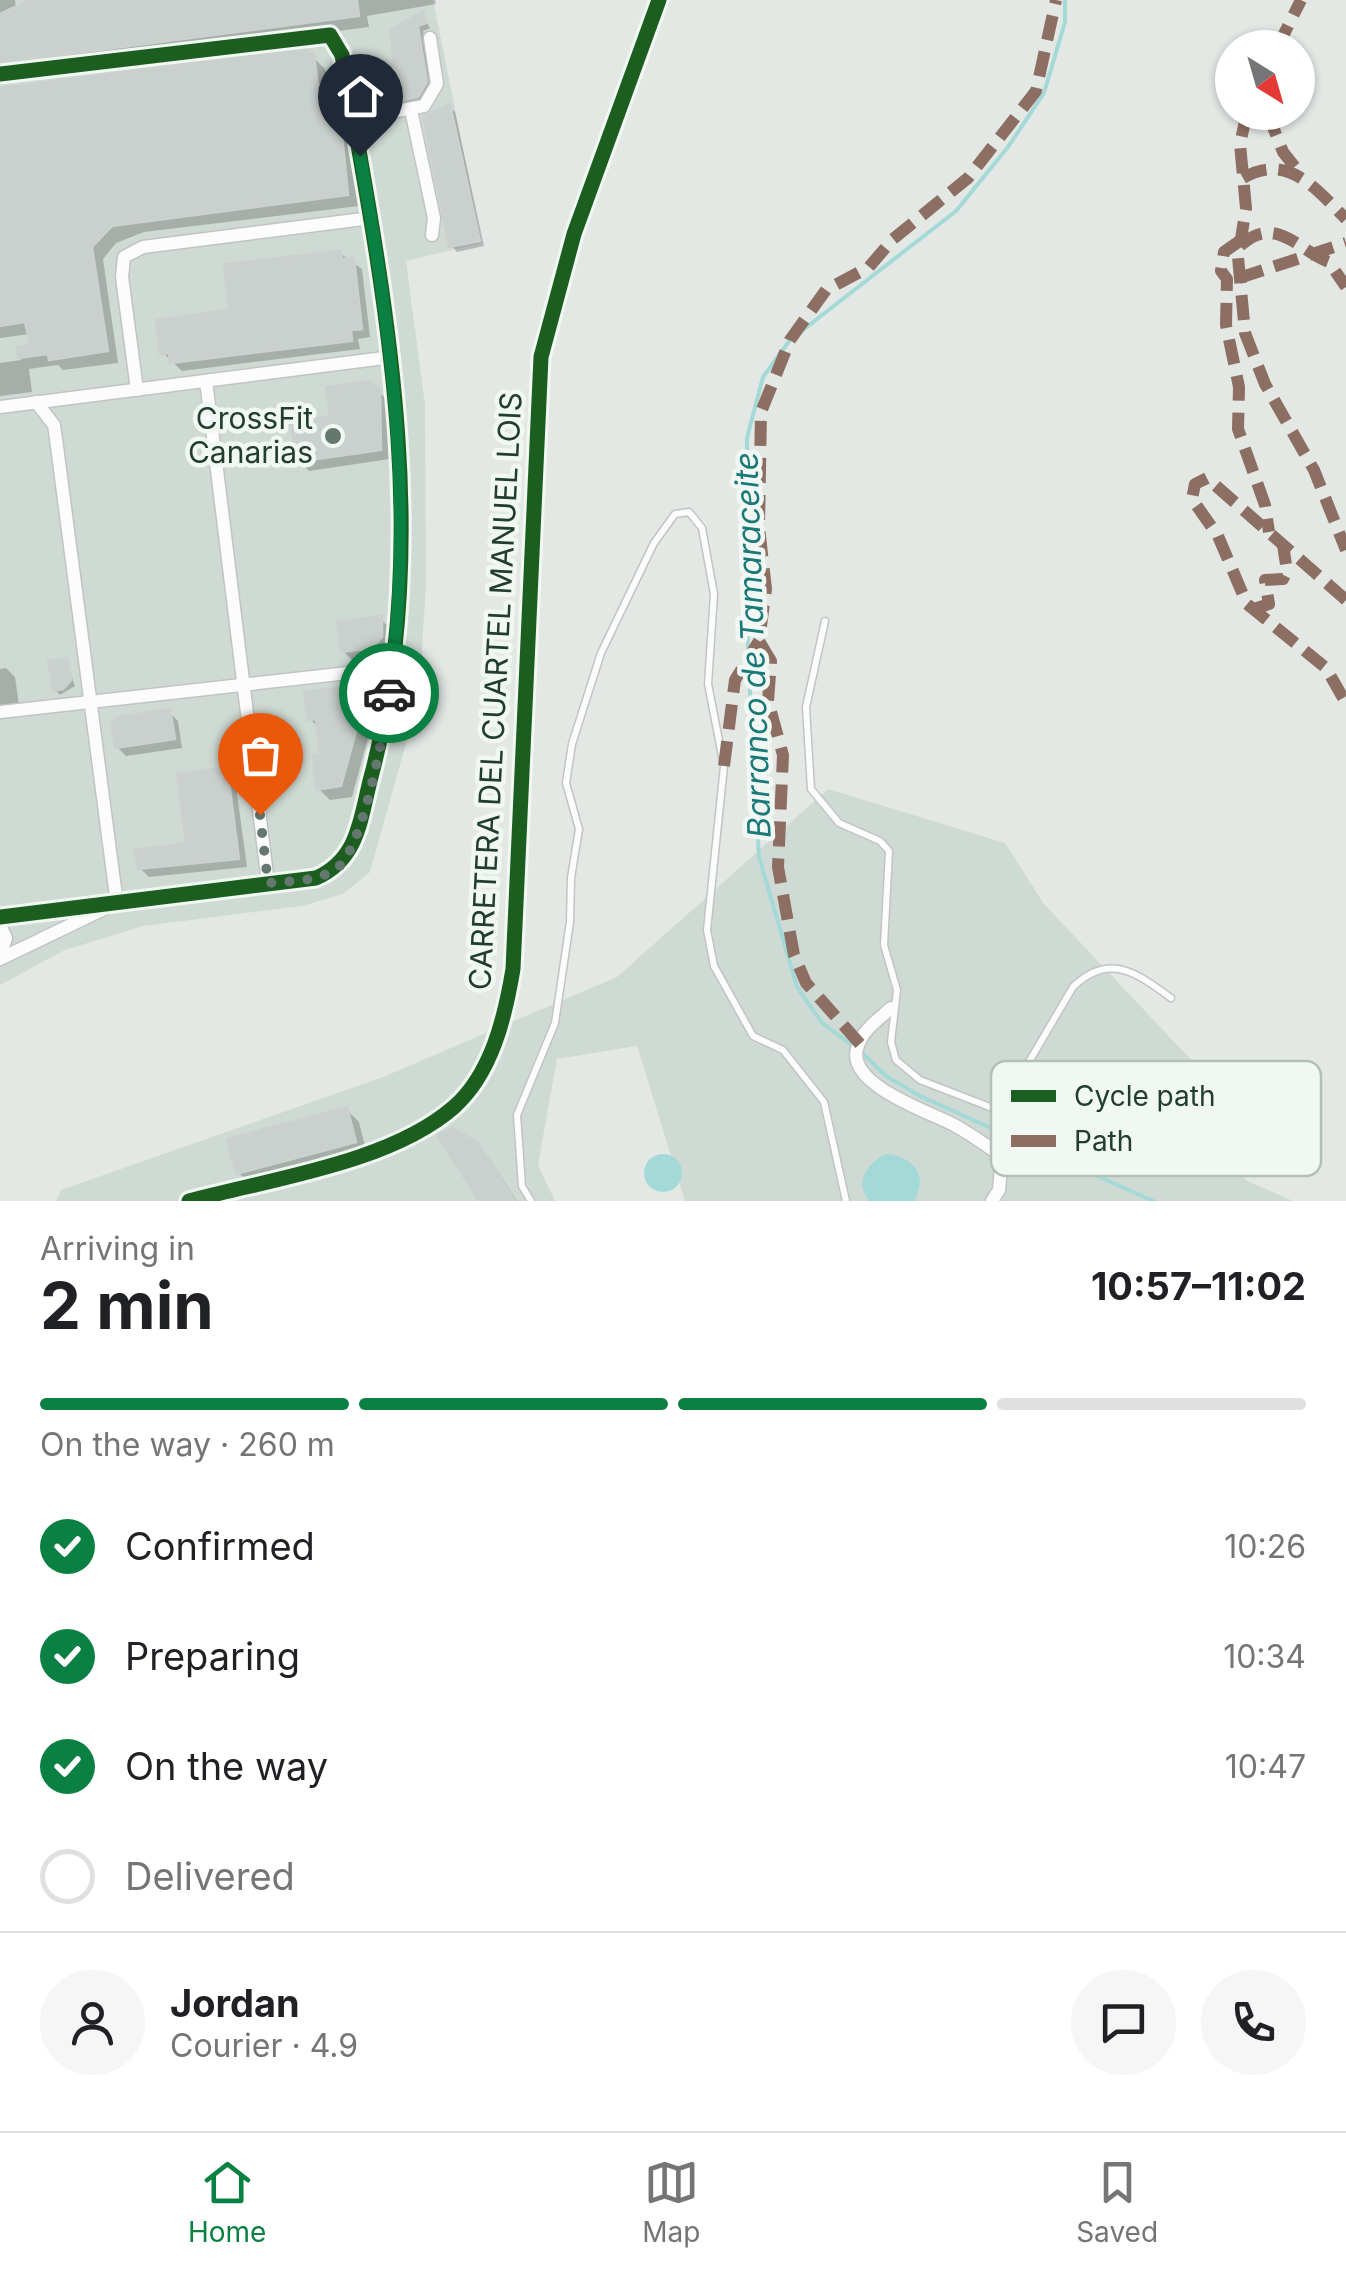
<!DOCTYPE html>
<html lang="en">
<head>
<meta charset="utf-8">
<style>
  :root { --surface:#fff; --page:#f6f6f6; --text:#202124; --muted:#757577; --line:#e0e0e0; --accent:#0b8043 }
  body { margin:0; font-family:Inter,sans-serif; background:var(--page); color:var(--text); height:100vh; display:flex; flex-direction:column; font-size:38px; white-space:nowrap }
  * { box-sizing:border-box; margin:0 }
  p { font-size:32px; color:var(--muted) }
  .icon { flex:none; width:55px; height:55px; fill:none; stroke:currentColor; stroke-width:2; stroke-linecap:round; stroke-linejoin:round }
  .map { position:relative; height:1201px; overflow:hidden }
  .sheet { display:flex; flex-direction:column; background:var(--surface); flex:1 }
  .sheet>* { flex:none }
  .needle { width:65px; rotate:143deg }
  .tools { position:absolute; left:1215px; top:30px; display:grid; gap:20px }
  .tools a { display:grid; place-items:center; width:100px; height:100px; border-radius:50%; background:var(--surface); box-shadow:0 2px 8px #0004; font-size:50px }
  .pin { position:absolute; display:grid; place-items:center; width:85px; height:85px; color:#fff; margin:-102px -42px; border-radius:50% 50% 50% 0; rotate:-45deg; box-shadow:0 0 10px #0007 }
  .pin .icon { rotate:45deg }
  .courier { position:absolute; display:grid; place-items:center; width:100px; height:100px; margin:-50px; border:8px solid #0b8043; border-radius:50%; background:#fff; color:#222; box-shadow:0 2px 12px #0007 }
  .headline em { font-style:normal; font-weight:700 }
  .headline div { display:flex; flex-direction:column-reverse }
  .headline { display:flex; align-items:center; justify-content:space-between; height:170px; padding:0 40px }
  h1 { font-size:65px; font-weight:700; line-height:75px }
  .bar { display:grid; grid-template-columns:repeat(4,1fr); gap:15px 10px; align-content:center; height:120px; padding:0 40px }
  .bar i { height:12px; border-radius:8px; background:var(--line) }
  .bar .on { background:var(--accent) }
  .bar p { grid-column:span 4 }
  .line { display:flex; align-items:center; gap:25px; padding:0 40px; border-top:2px solid var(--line) }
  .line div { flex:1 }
  .round { display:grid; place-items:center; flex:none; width:105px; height:105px; border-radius:52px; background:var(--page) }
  ol { padding:0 40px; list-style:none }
  li { display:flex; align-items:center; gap:30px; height:110px }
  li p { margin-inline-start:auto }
  li .icon { padding:10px; border-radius:50%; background:var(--accent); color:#fff; stroke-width:4 }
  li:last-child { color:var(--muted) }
  li i { width:55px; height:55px; border:5px solid var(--line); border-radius:50% }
  .menu { display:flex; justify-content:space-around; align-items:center; height:140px; border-top:2px solid var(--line); background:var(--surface); font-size:28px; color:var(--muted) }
  .menu a { display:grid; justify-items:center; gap:5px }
  .menu .on { color:var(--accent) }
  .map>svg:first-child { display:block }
</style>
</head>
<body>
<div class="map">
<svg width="1346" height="1201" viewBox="0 0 1346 1201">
  <rect width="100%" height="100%" fill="#e3e8e5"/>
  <g fill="#d0dad4">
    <path d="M0 0H433L482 243 406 261 425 405 426 584 419 697 370 872 343 894 302 906 143 926 65 950 0 985Z"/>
    <path d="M828 789 1005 843 1044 904 1231 1102 1245 1180 1293 1201H685L637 1046 557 1059 538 1165 555 1201H56L61 1190 383 1077 617 977Z"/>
  </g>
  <g fill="#a3d9d6">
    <path d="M886 1154C913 1156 929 1175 914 1201H869C854 1181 867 1164 886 1154Z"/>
    <circle cx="663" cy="1173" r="19"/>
  </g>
  <g fill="#0003">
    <path d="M0 0H15L16 9 34 0H435L436 4 367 16 369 27 0 75Z"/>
    <path d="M422 14 430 28 423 31 431 88 423 102 406 105 400 96 369 100 359 76 395 63Z"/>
    <path d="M312 56 325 69 328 88 336 87 348 98 359 206 144 232 116 243 103 259 118 363 63 370 58 365 29 369 32 392 0 396V363L21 360 19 349 33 347 30 334 0 338V90Z"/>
    <path d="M449 107 455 112 484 246 457 252 452 246Z"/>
    <path d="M340 253 362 269 370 337 358 339 360 349 182 371 163 353Z"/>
    <path d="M378 391 389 402 390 459 309 471 299 461 333 418Z"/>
    <path d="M381 619 390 628 389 647 381 656 352 660 343 651Z"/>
    <path d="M66 661 75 686 60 695 55 690Z"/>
    <path d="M6 668 15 677 19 705 0 707V669Z"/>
    <path d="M346 689 357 700 359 716 371 727 352 797 330 800 319 789V728L310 719Z"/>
    <path d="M169 712 178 721 182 748 126 756 117 747Z"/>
    <path d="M226 770 235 779 247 867 149 877 140 868 189 845Z"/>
    <path d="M347 1110 359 1122 367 1154 251 1185 238 1172Z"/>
    <path d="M476 1145 489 1158 517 1201H482Z"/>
  </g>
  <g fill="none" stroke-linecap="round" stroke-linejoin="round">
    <g stroke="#a3d9d6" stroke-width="4">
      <path d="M853 1046 822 1023 797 987 759 857 748 655 747 438 763 377 790 340 956 211 1008 147 1044 93 1065 22V0"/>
      <path d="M861 1052 886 1076 920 1096 1153 1201"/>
    </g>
  </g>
  <g fill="#cad0cd" stroke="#ccd1ce" stroke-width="2.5">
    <path d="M30 0H357L359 16 0 63V14Z"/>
    <path d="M423 11 426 23 418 26 427 82 418 97 398 101 396 91 359 95 356 76 364 66 393 61 391 30Z"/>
    <path d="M305 48 314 54 318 86 337 84 348 195 112 226 92 247 108 351 49 360 48 354 18 358 17 347 30 345 25 322 0 326V88Z"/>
    <path d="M450 104 480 241 449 247 423 116Z"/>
    <path d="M341 251 342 259 354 258 362 329 351 330 352 341 170 363 169 353 160 354 156 320 229 310 224 264Z"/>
    <path d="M369 381 380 389 381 450 296 462 291 422 330 416 326 387Z"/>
    <path d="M382 616V637L372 648 341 652 337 622Z"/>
    <path d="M67 658 71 680 63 689 53 691 48 661Z"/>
    <path d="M347 686 351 714 361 713 341 786 316 790 313 755 320 754 316 719 308 720 304 692Z"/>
    <path d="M170 709 175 739 115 748 111 723 119 717Z"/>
    <path d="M227 767 239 859 138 869 135 850 186 843 177 774Z"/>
    <path d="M347 1107 356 1142 236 1174 227 1139Z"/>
    <path d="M453 1128 478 1143 515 1201H479L437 1135Z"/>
  </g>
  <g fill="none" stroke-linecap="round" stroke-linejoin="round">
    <g stroke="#c0c5c2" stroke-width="9">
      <g id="service">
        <path d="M825 621 806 707 811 789 839 823 880 841 889 851 884 945 897 990 891 1042 896 1060 920 1080 1000 1111 1073 987C1109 952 1137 973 1171 998"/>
        <path d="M531 1201 522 1186 517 1115 555 1023 570 922 571 878 579 829 566 783 572 744 601 653 654 543 675 514 689 512 702 528 714 594 708 684 724 766 707 930 714 966 753 1036 783 1050 824 1102 846 1201"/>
      </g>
    </g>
    <g stroke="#c0c5c2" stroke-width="15">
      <g id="minor">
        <path d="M0 74 330 35 342 55C384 291 435 540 371 777 360 819 359 859 316 878L0 917"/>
        <path d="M411 110 434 218 432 235"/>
        <path d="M353 119 424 106 437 84 430 38"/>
        <path d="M206 381 268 883"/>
        <path d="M137 390 122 277 124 257 143 247 371 218"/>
        <path d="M36 402 54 425 56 439 117 904"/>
        <path d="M0 407 392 357"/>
        <path d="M0 712 393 668"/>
        <path d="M0 925 6 938 0 957"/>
        <path d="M0 959 108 907"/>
        <path d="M891 1008C878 1020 861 1031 857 1049 847 1086 933 1113 956 1126 972 1135 987 1146 1002 1156L999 1190 992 1201"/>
        <path d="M189 1201C270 1179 390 1163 454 1107 492 1073 505 1017 513 969L541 357 574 234 659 0"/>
      </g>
    </g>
    <use href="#service" stroke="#fbfcfb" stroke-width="6"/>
    <use href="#minor" stroke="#fbfcfb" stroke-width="12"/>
    <g stroke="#8d6e63" stroke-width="12" stroke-dasharray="25 12" stroke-linecap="butt">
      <path d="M1277 48 1301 0"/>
      <path d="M1247 112 1240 144 1246 208 1238 257 1245 333 1265 384 1314 470 1346 550"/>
      <path d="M1267 112 1283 152 1302 176"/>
      <path d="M1243 178C1288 152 1316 189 1346 219"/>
      <path d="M1241 240 1224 252 1221 271 1227 279 1226 325 1239 387 1238 429 1265 505 1269 532"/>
      <path d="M1240 246C1275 213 1299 251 1329 262L1346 287"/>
      <path d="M1239 278 1346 243"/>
      <path d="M1346 600 1207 478 1195 484 1192 499 1218 536 1247 604 1326 668 1346 703"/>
      <path d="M1254 609 1269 604 1265 580 1283 579 1287 571 1283 545"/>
      <path d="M724 766 735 680 759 641"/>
      <path d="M860 1044 806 983 794 955 778 867 783 755 768 701 771 661 759 641 766 589 759 527 761 412 790 340 826 290 869 267 893 239 968 178 1036 91 1056 0"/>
    </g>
    <g stroke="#f1f8f3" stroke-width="21">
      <g id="cycleway">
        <path d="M0 74 330 35 342 55C384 291 435 540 371 777 360 819 359 859 316 878L0 917"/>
        <path d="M189 1201C270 1179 390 1163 454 1107 492 1073 505 1017 513 969L541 357 574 234 659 0"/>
      </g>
    </g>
    <use href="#cycleway" stroke="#1b5e20" stroke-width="15"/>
  </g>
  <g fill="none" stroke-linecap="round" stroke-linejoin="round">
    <path stroke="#65786f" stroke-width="10" stroke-dasharray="0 18" d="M260 815 268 883C289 881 317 882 336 869 363 851 385 727 389 693"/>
    <path stroke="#0b8043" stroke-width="12" d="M360 156C392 333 415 513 389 693"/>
  </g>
  <circle fill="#65786f" stroke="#f1f8f3" stroke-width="4" cx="333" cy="436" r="10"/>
  <g text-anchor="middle" stroke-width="9" stroke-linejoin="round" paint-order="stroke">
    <g font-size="30" fill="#213c30" stroke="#f1f8f3" text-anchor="end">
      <text x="313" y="429">CrossFit<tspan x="313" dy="34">Canarias</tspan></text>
    </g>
    <g font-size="30" fill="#213c30" stroke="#f1f8f3">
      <text transform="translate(496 691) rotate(-87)" y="10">CARRETERA DEL CUARTEL MANUEL LOIS</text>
    </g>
    <g font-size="32" font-style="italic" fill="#1a7978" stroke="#f1f8f3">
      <text transform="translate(753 645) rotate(-92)" y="11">Barranco de Tamaraceite</text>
    </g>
  </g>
  <rect x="991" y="1061" width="330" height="115" rx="15" fill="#f1f8f3" stroke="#b3c0b8" stroke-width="2.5"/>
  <rect x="1011" y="1090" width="45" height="12" fill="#1b5e20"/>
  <rect x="1011" y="1135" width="45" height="12" fill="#8d6e63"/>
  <g font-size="28" fill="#213c30">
    <text x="1074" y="1106">Cycle path</text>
    <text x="1074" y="1151">Path</text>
  </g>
</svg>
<div class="tools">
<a><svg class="needle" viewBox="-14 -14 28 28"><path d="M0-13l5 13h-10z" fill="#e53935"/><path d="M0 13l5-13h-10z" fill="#757577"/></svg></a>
</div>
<div class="pin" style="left:260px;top:815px;background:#ea580c"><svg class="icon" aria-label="bag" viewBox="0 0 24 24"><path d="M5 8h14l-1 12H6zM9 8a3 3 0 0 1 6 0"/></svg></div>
<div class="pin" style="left:360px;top:156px;background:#1f2937"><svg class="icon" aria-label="home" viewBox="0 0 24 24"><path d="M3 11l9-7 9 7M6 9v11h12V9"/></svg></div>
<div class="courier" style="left:389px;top:693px"><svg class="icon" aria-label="car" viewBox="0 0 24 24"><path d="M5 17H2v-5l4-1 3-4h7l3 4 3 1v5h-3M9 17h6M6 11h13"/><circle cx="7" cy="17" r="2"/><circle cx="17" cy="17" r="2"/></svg></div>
</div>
<section class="sheet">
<div class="headline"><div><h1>2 min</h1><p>Arriving in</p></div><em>10:57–11:02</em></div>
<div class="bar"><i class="on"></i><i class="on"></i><i class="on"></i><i></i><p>On the way · 260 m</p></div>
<ol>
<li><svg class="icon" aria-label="check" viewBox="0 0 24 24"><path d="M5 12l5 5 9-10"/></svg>Confirmed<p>10:26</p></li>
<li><svg class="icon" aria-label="check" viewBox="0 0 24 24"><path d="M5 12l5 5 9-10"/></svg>Preparing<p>10:34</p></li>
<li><svg class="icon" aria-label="check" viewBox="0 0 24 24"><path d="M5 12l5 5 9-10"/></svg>On the way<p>10:47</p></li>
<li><i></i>Delivered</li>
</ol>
<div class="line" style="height:180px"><a class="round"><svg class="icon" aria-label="person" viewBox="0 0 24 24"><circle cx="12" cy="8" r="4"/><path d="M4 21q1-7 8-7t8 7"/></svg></a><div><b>Jordan</b><p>Courier · 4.9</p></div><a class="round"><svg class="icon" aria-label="chat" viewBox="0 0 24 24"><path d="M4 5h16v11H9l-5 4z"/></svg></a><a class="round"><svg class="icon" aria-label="phone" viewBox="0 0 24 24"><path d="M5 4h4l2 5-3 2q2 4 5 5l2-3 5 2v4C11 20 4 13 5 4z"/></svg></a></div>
</section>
<nav class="menu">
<a class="on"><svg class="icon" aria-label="home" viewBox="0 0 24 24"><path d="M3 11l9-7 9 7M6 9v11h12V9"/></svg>Home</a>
<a><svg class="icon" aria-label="map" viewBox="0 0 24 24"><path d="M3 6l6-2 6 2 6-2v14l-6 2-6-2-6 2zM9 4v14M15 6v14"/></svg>Map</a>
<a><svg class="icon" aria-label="saved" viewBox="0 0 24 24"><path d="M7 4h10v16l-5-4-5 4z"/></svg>Saved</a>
</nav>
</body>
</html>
